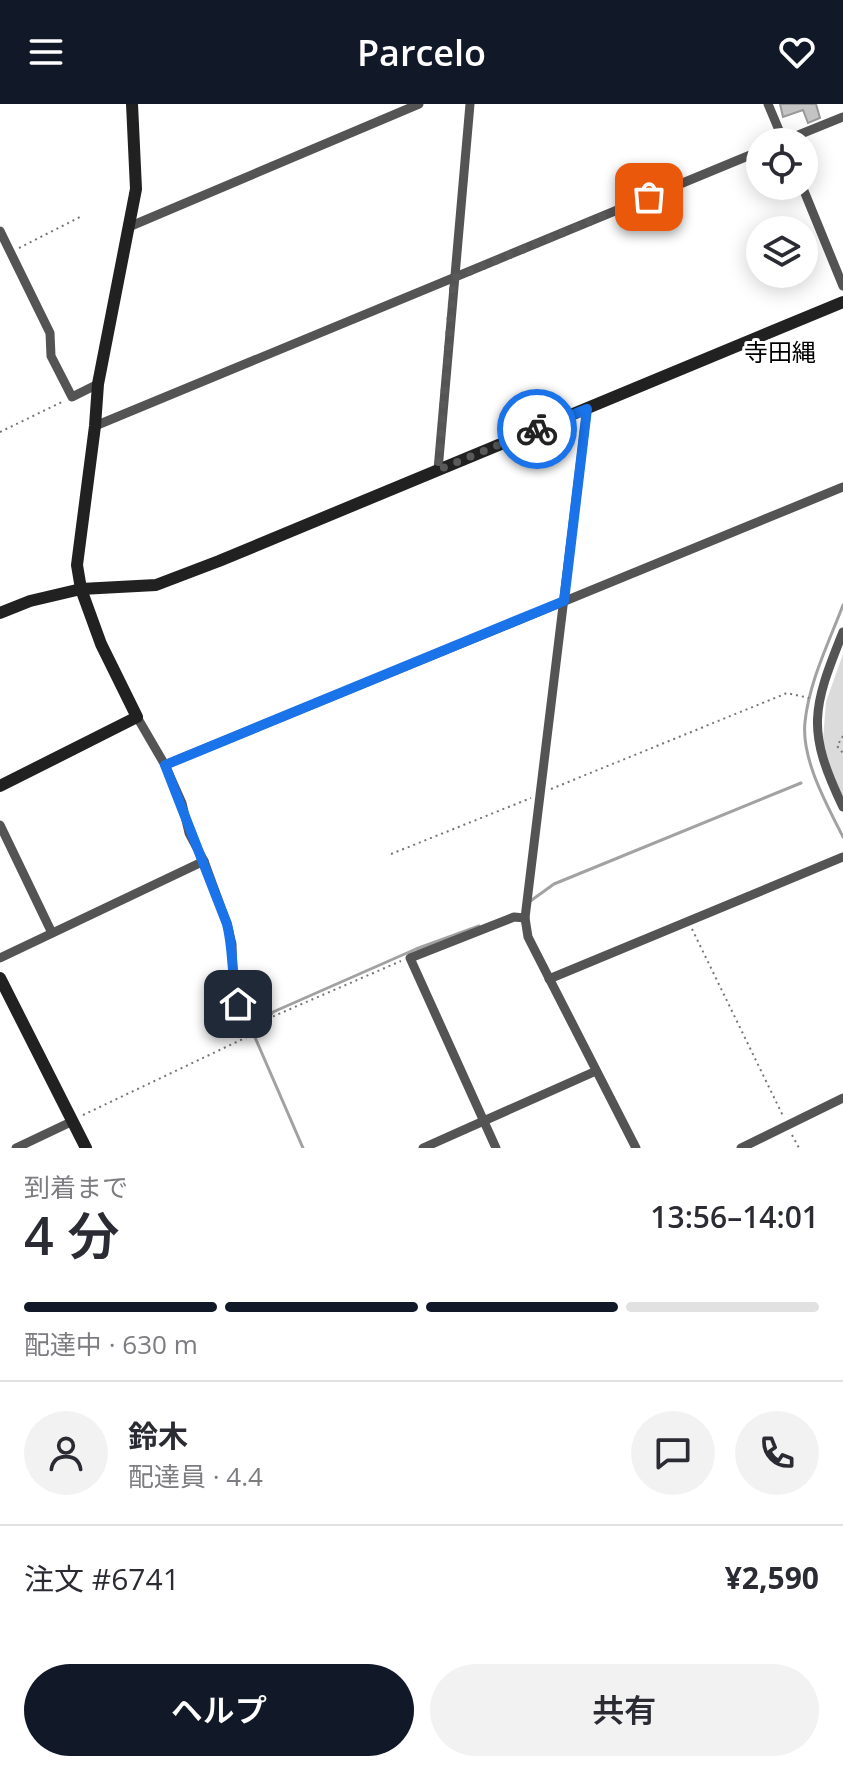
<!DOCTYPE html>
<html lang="ja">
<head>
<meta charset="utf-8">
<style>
  :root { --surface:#fff; --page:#f2f2f3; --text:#2b2b33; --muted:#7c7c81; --line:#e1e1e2; --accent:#111827 }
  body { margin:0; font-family:"Open Sans","Noto Sans JP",sans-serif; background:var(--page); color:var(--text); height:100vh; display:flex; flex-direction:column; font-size:30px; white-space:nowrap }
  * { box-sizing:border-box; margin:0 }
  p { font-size:26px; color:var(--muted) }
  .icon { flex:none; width:44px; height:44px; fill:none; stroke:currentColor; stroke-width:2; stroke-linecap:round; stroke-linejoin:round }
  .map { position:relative; height:1044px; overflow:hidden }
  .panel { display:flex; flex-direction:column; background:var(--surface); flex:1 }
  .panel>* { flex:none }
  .controls { position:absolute; left:746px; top:24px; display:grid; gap:16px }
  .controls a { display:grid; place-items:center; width:72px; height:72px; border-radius:50%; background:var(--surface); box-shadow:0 4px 20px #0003; font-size:40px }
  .pin { position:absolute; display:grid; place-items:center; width:68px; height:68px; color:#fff; margin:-34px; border-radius:16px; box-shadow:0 4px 12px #0006 }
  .courier { position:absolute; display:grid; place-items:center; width:80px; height:80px; margin:-40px; border:6px solid #1a73e8; border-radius:50%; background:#fff; color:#222; box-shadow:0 2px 10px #0007 }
  .summary em { font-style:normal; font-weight:600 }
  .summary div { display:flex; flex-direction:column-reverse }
  .summary { display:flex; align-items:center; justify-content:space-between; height:136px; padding:0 24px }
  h1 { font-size:52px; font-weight:600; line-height:60px }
  .bar { display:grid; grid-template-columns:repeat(4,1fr); gap:12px 8px; align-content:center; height:96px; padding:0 24px }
  .bar i { height:10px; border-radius:6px; background:var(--line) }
  .bar .selected { background:var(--accent) }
  .bar p { grid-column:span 4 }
  .line { display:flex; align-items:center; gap:20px; padding:0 24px; border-top:2px solid var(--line) }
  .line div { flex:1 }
  .round { display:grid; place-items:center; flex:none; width:84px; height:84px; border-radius:42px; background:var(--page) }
  .primary-button { display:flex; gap:16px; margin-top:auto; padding:16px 24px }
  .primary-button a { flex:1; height:92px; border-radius:48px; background:var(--accent); color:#fff; font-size:32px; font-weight:600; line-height:92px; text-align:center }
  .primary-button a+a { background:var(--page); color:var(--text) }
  header { display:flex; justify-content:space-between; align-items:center; height:104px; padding:0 24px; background:var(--accent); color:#fff; font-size:36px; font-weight:600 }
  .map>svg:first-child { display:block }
</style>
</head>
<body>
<header><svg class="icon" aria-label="menu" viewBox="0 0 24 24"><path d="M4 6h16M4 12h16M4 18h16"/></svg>Parcelo<svg class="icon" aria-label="heart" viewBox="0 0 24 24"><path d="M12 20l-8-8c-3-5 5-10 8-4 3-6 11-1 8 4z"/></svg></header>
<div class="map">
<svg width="843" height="1044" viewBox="0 0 843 1044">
  <rect width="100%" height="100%" fill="#fff"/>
  <path fill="#dbdbdb" d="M843 550V694L822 649 826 598Z"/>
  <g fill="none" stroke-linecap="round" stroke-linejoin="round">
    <g stroke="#a2a2a2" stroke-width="3">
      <path d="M843 501C829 538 809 578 805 618 801 655 827 701 843 733"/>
      <path d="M529 798 554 780 801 679"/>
      <path d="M303 1044 254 931 273 908 416 845 479 822"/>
    </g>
  </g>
  <path fill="#c4c4c4" stroke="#989898" stroke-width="2" d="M780 0H816L820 14 808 19 803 6 783 13Z"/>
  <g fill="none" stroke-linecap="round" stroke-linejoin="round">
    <g stroke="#767676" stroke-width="2" stroke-dasharray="2 4" stroke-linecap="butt">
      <path d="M19 144 82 112"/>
      <path d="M0 328 64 297"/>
      <path d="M843 632 837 642 843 649"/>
      <path d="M551 685 787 589 809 594"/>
      <path d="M391 750 531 694"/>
      <path d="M692 825 784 1014"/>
      <path d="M259 924 274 912 401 857"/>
      <path d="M83 1011 247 933"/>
      <path d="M792 1031 799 1044"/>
    </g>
    <g stroke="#545454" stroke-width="9">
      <path d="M768 0 784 38"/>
      <path d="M781 38 843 13"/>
      <path d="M802 82 843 182"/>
      <path d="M131 122 419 0"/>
      <path d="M0 127 50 229 51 252 72 293 98 280"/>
      <path d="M587 305 525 814 528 833 636 1044"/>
      <path d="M95 322 760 47"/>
      <path d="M438 366 470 0"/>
      <path d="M843 528C812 605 806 626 843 703"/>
      <path d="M165 661 843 383"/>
      <path d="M0 721 52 829"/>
      <path d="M204 757 227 820 232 840 233 880 248 923"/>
      <path d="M0 854 204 757 189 729 182 699 165 661 137 613"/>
      <path d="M549 875 843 753"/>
      <path d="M16 1044 73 1017"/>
      <path d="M423 1044 596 967"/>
      <path d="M496 1044 410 854 514 813 525 814"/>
      <path d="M741 1044 843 994"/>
    </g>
    <g stroke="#212121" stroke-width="12">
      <path d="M0 509 30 497 81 485 156 481 219 457 843 198"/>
      <path d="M0 682 137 613 101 540 81 485 77 461 95 322 98 280 136 85 132 0"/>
      <path d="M0 874 86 1044"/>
    </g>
  </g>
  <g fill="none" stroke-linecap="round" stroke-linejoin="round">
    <path stroke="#595959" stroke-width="8" stroke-dasharray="0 14.4" d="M537 325 438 366 454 174 649 93"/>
    <path stroke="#1a73e8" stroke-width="10" d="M238 900C231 873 234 847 227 820L165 661 564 497 587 305 537 325"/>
  </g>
  <g text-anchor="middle" stroke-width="6" stroke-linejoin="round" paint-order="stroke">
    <g font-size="24" fill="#000" stroke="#fff">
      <text x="780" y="257">寺田縄</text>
    </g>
  </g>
</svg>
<div class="controls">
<a><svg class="icon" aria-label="locate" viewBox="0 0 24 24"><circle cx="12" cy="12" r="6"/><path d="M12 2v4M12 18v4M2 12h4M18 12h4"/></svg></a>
<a><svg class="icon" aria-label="layers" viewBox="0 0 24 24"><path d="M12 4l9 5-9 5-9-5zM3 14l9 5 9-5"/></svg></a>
</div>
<div class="pin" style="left:649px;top:93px;background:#ea580c"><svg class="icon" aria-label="bag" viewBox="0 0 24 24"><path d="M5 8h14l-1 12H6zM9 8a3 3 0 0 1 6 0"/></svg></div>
<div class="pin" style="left:238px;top:900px;background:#1f2937"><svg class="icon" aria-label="home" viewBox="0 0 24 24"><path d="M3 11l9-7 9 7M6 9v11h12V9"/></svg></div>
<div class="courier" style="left:537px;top:325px"><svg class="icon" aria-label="bike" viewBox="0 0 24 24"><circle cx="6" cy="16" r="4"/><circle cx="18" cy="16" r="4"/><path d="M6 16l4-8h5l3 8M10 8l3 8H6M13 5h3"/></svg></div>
</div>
<section class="panel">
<div class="summary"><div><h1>4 分</h1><p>到着まで</p></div><em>13:56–14:01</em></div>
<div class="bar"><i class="selected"></i><i class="selected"></i><i class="selected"></i><i></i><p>配達中 · 630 m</p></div>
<div class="line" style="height:144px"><a class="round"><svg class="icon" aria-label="person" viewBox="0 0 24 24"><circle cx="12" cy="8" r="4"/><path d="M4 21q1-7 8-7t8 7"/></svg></a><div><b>鈴木</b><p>配達員 · 4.4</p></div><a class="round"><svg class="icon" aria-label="chat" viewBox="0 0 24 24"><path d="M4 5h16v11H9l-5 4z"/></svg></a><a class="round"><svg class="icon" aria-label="phone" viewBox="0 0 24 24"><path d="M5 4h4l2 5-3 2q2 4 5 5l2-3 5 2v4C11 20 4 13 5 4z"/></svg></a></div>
<div class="line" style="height:104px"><div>注文 #6741</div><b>¥2,590</b></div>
<div class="primary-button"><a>ヘルプ</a><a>共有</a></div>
</section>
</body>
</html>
